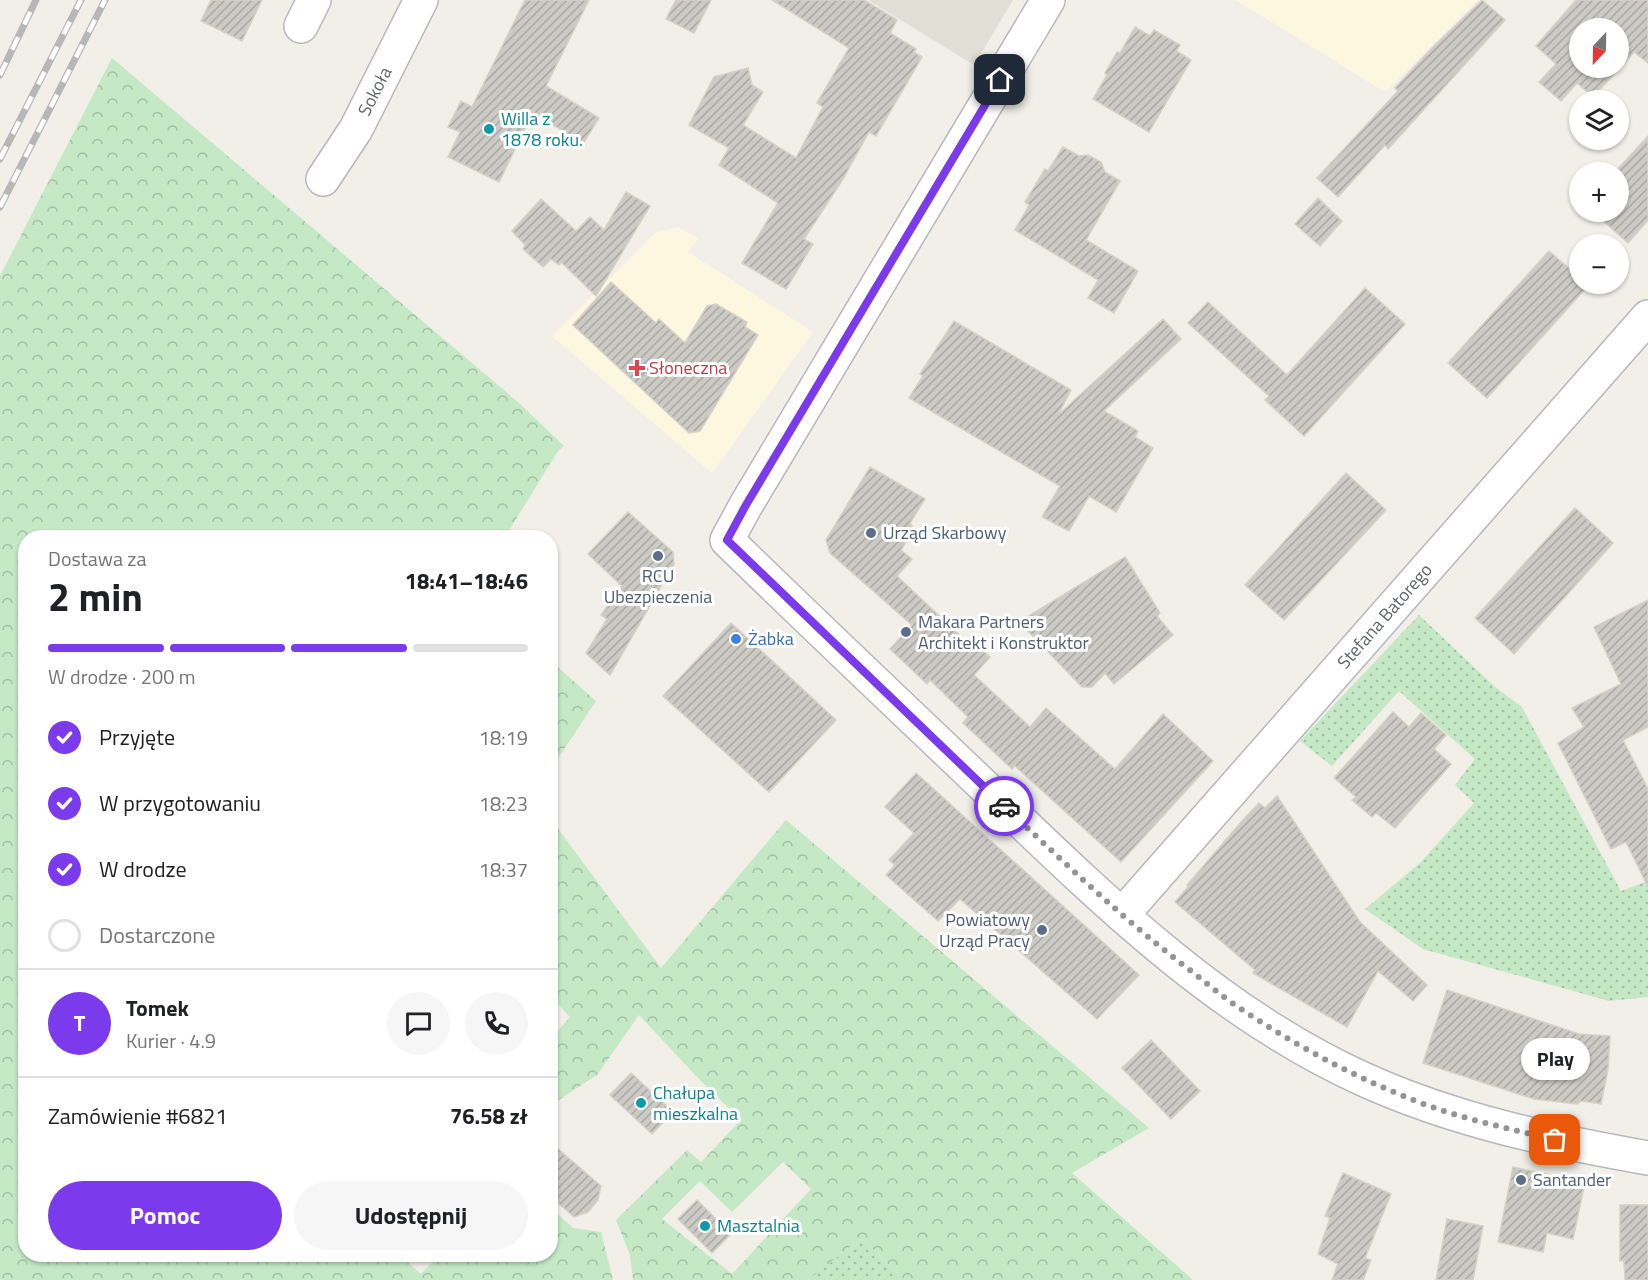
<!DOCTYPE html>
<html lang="pl">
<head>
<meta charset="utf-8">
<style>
  :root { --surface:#fff; --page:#f6f6f6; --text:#202124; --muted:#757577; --line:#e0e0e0; --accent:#7c3aed }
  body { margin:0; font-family:"Titillium Web",sans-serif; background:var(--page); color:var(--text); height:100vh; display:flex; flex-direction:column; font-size:22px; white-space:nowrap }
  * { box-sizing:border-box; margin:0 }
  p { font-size:20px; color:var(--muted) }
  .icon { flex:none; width:33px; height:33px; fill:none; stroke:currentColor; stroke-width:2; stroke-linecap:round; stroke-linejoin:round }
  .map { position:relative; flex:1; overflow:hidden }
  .drawer { position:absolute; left:18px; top:530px; width:540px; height:732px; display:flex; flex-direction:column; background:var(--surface); border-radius:24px; box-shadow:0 2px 4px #0004 }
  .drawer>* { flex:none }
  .needle { width:39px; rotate:202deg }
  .tools { position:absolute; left:1569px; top:18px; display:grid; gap:12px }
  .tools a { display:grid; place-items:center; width:60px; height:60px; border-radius:50%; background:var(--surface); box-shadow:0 2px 4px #0004; font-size:30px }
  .pin { position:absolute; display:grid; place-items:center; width:51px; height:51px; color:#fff; margin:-26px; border-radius:12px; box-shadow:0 3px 9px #0006 }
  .courier { position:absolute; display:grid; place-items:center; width:60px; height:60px; margin:-30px; border:4px solid #7c3aed; border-radius:50%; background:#fff; color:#222; box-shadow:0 2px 8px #0007 }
  .bubble { position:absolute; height:42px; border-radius:21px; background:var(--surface); box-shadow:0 2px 4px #0004; font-size:20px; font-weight:700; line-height:42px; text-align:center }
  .head em { font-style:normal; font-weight:700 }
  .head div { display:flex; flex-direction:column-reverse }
  .head { display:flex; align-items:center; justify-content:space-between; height:102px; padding:0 30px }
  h1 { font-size:39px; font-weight:700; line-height:45px }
  .bar { display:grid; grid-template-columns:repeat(4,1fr); gap:9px 6px; align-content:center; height:72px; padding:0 30px }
  .bar i { height:8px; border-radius:4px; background:var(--line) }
  .bar .selected { background:var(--accent) }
  .bar p { grid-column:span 4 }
  .line { display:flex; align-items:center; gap:15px; padding:0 30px; border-top:2px solid var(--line) }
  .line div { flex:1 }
  .round { display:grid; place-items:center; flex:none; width:63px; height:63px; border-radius:32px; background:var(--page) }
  ol { padding:0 30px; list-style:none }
  li { display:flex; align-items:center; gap:18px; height:66px }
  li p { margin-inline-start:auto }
  li .icon { padding:6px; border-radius:50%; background:var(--accent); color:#fff; stroke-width:4 }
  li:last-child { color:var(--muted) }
  li i { width:33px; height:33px; border:3px solid var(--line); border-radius:50% }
  .primary-button { display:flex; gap:12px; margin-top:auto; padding:12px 30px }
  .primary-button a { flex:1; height:69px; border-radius:36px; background:var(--accent); color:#fff; font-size:24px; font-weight:700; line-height:69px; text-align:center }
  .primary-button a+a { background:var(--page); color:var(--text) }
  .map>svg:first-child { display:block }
</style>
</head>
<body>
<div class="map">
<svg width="1648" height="1280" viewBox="0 0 1648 1280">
  <defs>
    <pattern id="grass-dots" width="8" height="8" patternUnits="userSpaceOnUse" patternTransform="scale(1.5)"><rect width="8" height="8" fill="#c5e8c5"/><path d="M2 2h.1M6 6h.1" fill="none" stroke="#a3c0a4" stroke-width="1.8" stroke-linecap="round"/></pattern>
    <pattern id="forest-crowns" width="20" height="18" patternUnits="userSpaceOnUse" patternTransform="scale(1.5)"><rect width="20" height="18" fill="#c5e8c5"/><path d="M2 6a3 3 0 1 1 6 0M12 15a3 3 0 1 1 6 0" fill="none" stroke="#a3c0a4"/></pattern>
    <pattern id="building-hatch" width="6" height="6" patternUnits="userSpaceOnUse" patternTransform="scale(1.5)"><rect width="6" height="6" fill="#cccac5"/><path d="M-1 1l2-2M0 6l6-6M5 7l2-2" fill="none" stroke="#a9a8a4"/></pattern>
  </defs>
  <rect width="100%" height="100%" fill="#f1efe8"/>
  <g fill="#fef7e0">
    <path d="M1236 0H1478L1385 92Z"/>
    <path d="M678 227 698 239 688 252 813 332 712 473 552 336 655 233Z"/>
  </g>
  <path fill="#e1ded6" d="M868 0H1013L974 65Z"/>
  <g fill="url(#grass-dots)">
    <path d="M1419 615 1495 687 1522 707 1621 891 1648 881V997L1609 1001 1423 949 1365 909 1420 863 1474 803 1455 785 1475 759 1399 691 1332 766 1300 741Z"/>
    <path d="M861 1238 905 1280H808Z"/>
  </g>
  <g fill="url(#forest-crowns)" fill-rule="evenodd">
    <path d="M112 58 519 403 564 446 558 451 505 537H26V1254H399L421 1274 440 1254H550L551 1208 573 1228 601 1232 613 1280H0V276Z"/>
    <path d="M551 661 596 701 551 769Z"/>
    <path d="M551 819 661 968 786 820 1149 1128 1072 1173 1193 1280H905L861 1238 808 1280H633L630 1255 616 1220 687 1150 701 1162 741 1120 697 1077 639 1015 597 1075 551 1105V1038L570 1017 551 997ZM783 1162 811 1189 732 1274 662 1219 700 1181 732 1212Z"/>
  </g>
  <g fill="url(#building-hatch)" stroke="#d6d1c6" stroke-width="1.5" fill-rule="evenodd">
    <path d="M211 0H262L242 41 201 21Z"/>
    <path d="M525 0H589L546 86 599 118 583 144 533 112 499 182 448 157 460 132 448 127 461 101 472 107Z"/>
    <path d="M676 0H711L694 33 666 19Z"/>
    <path d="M772 0H864L897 20 890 33 916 49 914 52 922 57 876 136 869 132 843 179 804 239 813 244 786 289 742 263 778 203 719 165 729 148 689 125 714 77 748 68 752 85 763 92 743 125 796 158 823 107 817 103 849 48Z"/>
    <path d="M1482 0 1505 20 1388 149 1385 145 1338 197 1317 178 1398 91 1395 88 1431 49Z"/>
    <path d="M1576 0H1648V63L1634 52 1593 97 1577 83 1561 101 1539 82 1556 64 1536 46ZM1580 28H1618V68H1580Z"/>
    <path d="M1135 27 1150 36 1154 30 1159 33 1180 45 1176 51 1191 60 1149 132 1093 99 1107 75 1105 73 1117 52 1120 53Z"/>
    <path d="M1648 136V220L1628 243 1593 212H1618V172H1615Z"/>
    <path d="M1063 147 1079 156 1088 155 1101 162 1105 172 1120 181 1086 240 1138 271 1114 313 1088 298 1098 280 1015 230 1029 205 1025 202 1045 169 1048 171Z"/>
    <path d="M626 192 650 206 596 296 561 262 559 265 551 259 543 267 523 249 525 245 512 231 541 199 576 231 590 217 604 230Z"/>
    <path d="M1318 198 1342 221 1320 246 1295 224Z"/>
    <path d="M1549 251 1580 278V284L1588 286 1487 398 1448 363Z"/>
    <path d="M611 282 656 323 659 319 685 343 707 306 716 304 747 322 745 327 758 335 700 431 689 433 573 325Z"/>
    <path d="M1365 288 1405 324 1304 436 1265 400 1269 396 1188 323 1208 302 1287 375Z"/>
    <path d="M1163 319 1181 339 1104 411 1138 431 1135 437 1153 448 1116 512 1089 496 1069 531 1042 517 1060 486 909 398 923 376 920 374 954 321 1071 390 1058 415Z"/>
    <path d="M870 467 925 499 910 523 914 529 901 550 912 559 897 576 966 641 969 638 990 657 974 675 1030 727 1046 708 1115 769 1163 714 1213 761 1121 862 1015 766 1012 769 963 723 968 717 930 680 927 684 890 649 912 625 830 553 826 540Z"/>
    <path d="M1346 473 1386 510 1284 620 1245 585Z"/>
    <path d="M1575 508 1613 543 1514 654 1475 618Z"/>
    <path d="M628 512 673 552 674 564 610 675 586 653 607 619 601 615 622 586 588 554Z"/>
    <path d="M1125 557 1160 613 1157 616 1173 635 1114 684 1105 673 1092 687H1082L1019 622Z"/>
    <path d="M1648 600V727L1623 740 1648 789V887L1626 842 1611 849 1558 743 1584 727 1572 708 1621 684 1594 627Z"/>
    <path d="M731 623 836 720 769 792 663 696Z"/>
    <path d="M1393 712 1409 727 1421 713 1446 735 1434 749 1451 764 1395 828 1376 813 1372 817 1352 800 1356 797 1334 778Z"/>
    <path d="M916 773 1139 975 1097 1019 960 899 938 921 886 875 895 865 889 860 914 833 885 807Z"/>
    <path d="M1277 796 1360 922 1427 985 1413 1001 1378 971 1347 1027 1253 973 1255 970 1175 902 1188 887 1187 885 1242 821 1259 803 1265 808Z"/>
    <path d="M1447 990 1579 1034 1610 1036 1608 1070 1601 1104 1581 1101 1577 1104 1534 1099 1423 1063Z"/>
    <path d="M1151 1040 1200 1091 1171 1119 1122 1068Z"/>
    <path d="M631 1073 673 1112 652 1134 610 1095Z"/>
    <path d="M550 1142 601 1186 598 1200 588 1212 574 1217 550 1196Z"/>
    <path d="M1513 1167 1585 1182 1573 1239 1547 1233 1543 1252 1498 1242Z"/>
    <path d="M1343 1173 1391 1194 1365 1258 1371 1260 1363 1280H1332L1338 1264 1318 1254 1330 1218 1325 1216Z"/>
    <path d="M697 1200 731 1234 712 1253 678 1219Z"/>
    <path d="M1620 1205H1648V1280H1625L1624 1261H1620Z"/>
    <path d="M1447 1219 1483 1226 1473 1280H1436Z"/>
  </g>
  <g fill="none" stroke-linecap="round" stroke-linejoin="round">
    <g stroke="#b5b8bc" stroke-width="36">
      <g id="minor">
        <path d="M1048 0 746 505 727 540C813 624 900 706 986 788 1101 898 1217 1013 1363 1079 1453 1120 1551 1141 1648 1158"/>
        <path d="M301 26 314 0"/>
        <path id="s1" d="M323 179 356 129 421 0"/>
        <path id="s2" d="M1122 915 1648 317"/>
      </g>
    </g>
    <use href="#minor" stroke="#fff" stroke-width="33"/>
    <g stroke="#b6b7b8" stroke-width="7">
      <g id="rail">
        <path d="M0 75 36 0"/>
        <path d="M0 159 81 0"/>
        <path d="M0 207 105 0"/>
      </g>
    </g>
    <use href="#rail" stroke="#fff" stroke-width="4.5" stroke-dasharray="14" stroke-linecap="butt"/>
  </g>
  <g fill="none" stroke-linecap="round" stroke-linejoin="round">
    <path stroke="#929495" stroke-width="6" stroke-dasharray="0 10.8" d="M1004 806C1066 864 1127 923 1195 974 1209 985 1223 997 1238 1007 1293 1044 1350 1075 1411 1099 1457 1118 1507 1128 1555 1140"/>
    <path stroke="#7c3aed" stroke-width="8" d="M1000 80 746 505 727 540 1004 806"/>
  </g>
  <g fill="#0f9aa8" stroke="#fff" stroke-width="2">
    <circle cx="489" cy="129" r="6"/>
    <circle cx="641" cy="1103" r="6"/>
    <circle cx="705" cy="1226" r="6"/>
  </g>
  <path fill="#e0444e" stroke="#fff" stroke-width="2" d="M634 359h6v6h6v6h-6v6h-6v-6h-6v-6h6z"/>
  <g fill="#5c6f8a" stroke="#fff" stroke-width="2">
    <circle cx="871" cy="533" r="6"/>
    <circle cx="658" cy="556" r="6"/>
    <circle cx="906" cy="632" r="6"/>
    <circle cx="1042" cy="930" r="6"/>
    <circle cx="1521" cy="1180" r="6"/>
  </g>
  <circle fill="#3f7fe0" stroke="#fff" stroke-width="2" cx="736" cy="639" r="6"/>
  <g text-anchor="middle" stroke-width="6" stroke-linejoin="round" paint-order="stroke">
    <g font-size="18" fill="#5f6368" stroke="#fff">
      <text dy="6" stroke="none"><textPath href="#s1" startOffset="102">Sokoła</textPath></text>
      <text dy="6" stroke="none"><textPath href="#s2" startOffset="398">Stefana Batorego</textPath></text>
    </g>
    <g font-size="18" fill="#0d838f" stroke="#fff" text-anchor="start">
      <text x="501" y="125">Willa z<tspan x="501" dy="21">1878 roku.</tspan></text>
      <text x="653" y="1099">Chałupa<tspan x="653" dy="21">mieszkalna</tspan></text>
      <text x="717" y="1232">Masztalnia</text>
    </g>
    <g font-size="18" fill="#be3a42" stroke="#fff" text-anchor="start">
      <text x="649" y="374">Słoneczna</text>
    </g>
    <g font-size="18" fill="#4e5e75" stroke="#fff" text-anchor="start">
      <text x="883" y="539">Urząd Skarbowy</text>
      <text x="658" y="582" text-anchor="middle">RCU<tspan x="658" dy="21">Ubezpieczenia</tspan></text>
      <text x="918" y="628">Makara Partners<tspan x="918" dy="21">Architekt i Konstruktor</tspan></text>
      <text x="1030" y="926" text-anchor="end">Powiatowy<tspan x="1030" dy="21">Urząd Pracy</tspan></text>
      <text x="1533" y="1186">Santander</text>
    </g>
    <g font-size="18" fill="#366cbe" stroke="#fff" text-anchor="start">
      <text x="748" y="645">Żabka</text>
    </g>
  </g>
</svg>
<div class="tools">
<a><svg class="needle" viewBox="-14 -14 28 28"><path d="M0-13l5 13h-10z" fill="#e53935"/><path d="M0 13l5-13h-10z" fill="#757577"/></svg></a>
<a><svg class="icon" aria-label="layers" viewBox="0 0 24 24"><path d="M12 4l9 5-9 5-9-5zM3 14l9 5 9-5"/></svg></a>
<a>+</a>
<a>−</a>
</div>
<div class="pin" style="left:1555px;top:1140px;background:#ea580c"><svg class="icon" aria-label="bag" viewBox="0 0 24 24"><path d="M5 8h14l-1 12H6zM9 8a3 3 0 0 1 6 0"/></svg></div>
<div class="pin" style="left:1000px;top:80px;background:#1f2937"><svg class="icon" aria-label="home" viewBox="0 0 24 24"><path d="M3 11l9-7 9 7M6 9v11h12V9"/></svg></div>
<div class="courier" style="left:1004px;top:806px"><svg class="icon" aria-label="car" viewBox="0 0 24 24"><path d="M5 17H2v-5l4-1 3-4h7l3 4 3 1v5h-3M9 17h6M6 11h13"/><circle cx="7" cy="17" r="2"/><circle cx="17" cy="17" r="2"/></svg></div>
<div class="bubble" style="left:1521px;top:1038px;width:69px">Play</div>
<section class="drawer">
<div class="head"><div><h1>2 min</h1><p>Dostawa za</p></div><em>18:41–18:46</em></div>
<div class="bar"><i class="selected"></i><i class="selected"></i><i class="selected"></i><i></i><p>W drodze · 200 m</p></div>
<ol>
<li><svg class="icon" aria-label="check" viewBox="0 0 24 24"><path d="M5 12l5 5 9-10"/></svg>Przyjęte<p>18:19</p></li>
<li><svg class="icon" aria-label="check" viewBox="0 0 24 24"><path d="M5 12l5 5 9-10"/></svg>W przygotowaniu<p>18:23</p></li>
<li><svg class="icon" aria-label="check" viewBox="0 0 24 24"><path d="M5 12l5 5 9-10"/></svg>W drodze<p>18:37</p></li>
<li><i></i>Dostarczone</li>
</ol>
<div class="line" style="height:108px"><b class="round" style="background:var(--accent);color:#fff">T</b><div><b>Tomek</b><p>Kurier · 4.9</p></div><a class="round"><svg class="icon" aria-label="chat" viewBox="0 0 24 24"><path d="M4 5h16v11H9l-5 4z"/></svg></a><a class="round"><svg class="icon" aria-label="phone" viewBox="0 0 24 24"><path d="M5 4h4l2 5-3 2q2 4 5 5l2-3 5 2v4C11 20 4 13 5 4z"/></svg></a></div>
<div class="line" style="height:78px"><div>Zamówienie #6821</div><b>76.58 zł</b></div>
<div class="primary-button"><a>Pomoc</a><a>Udostępnij</a></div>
</section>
</div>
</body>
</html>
